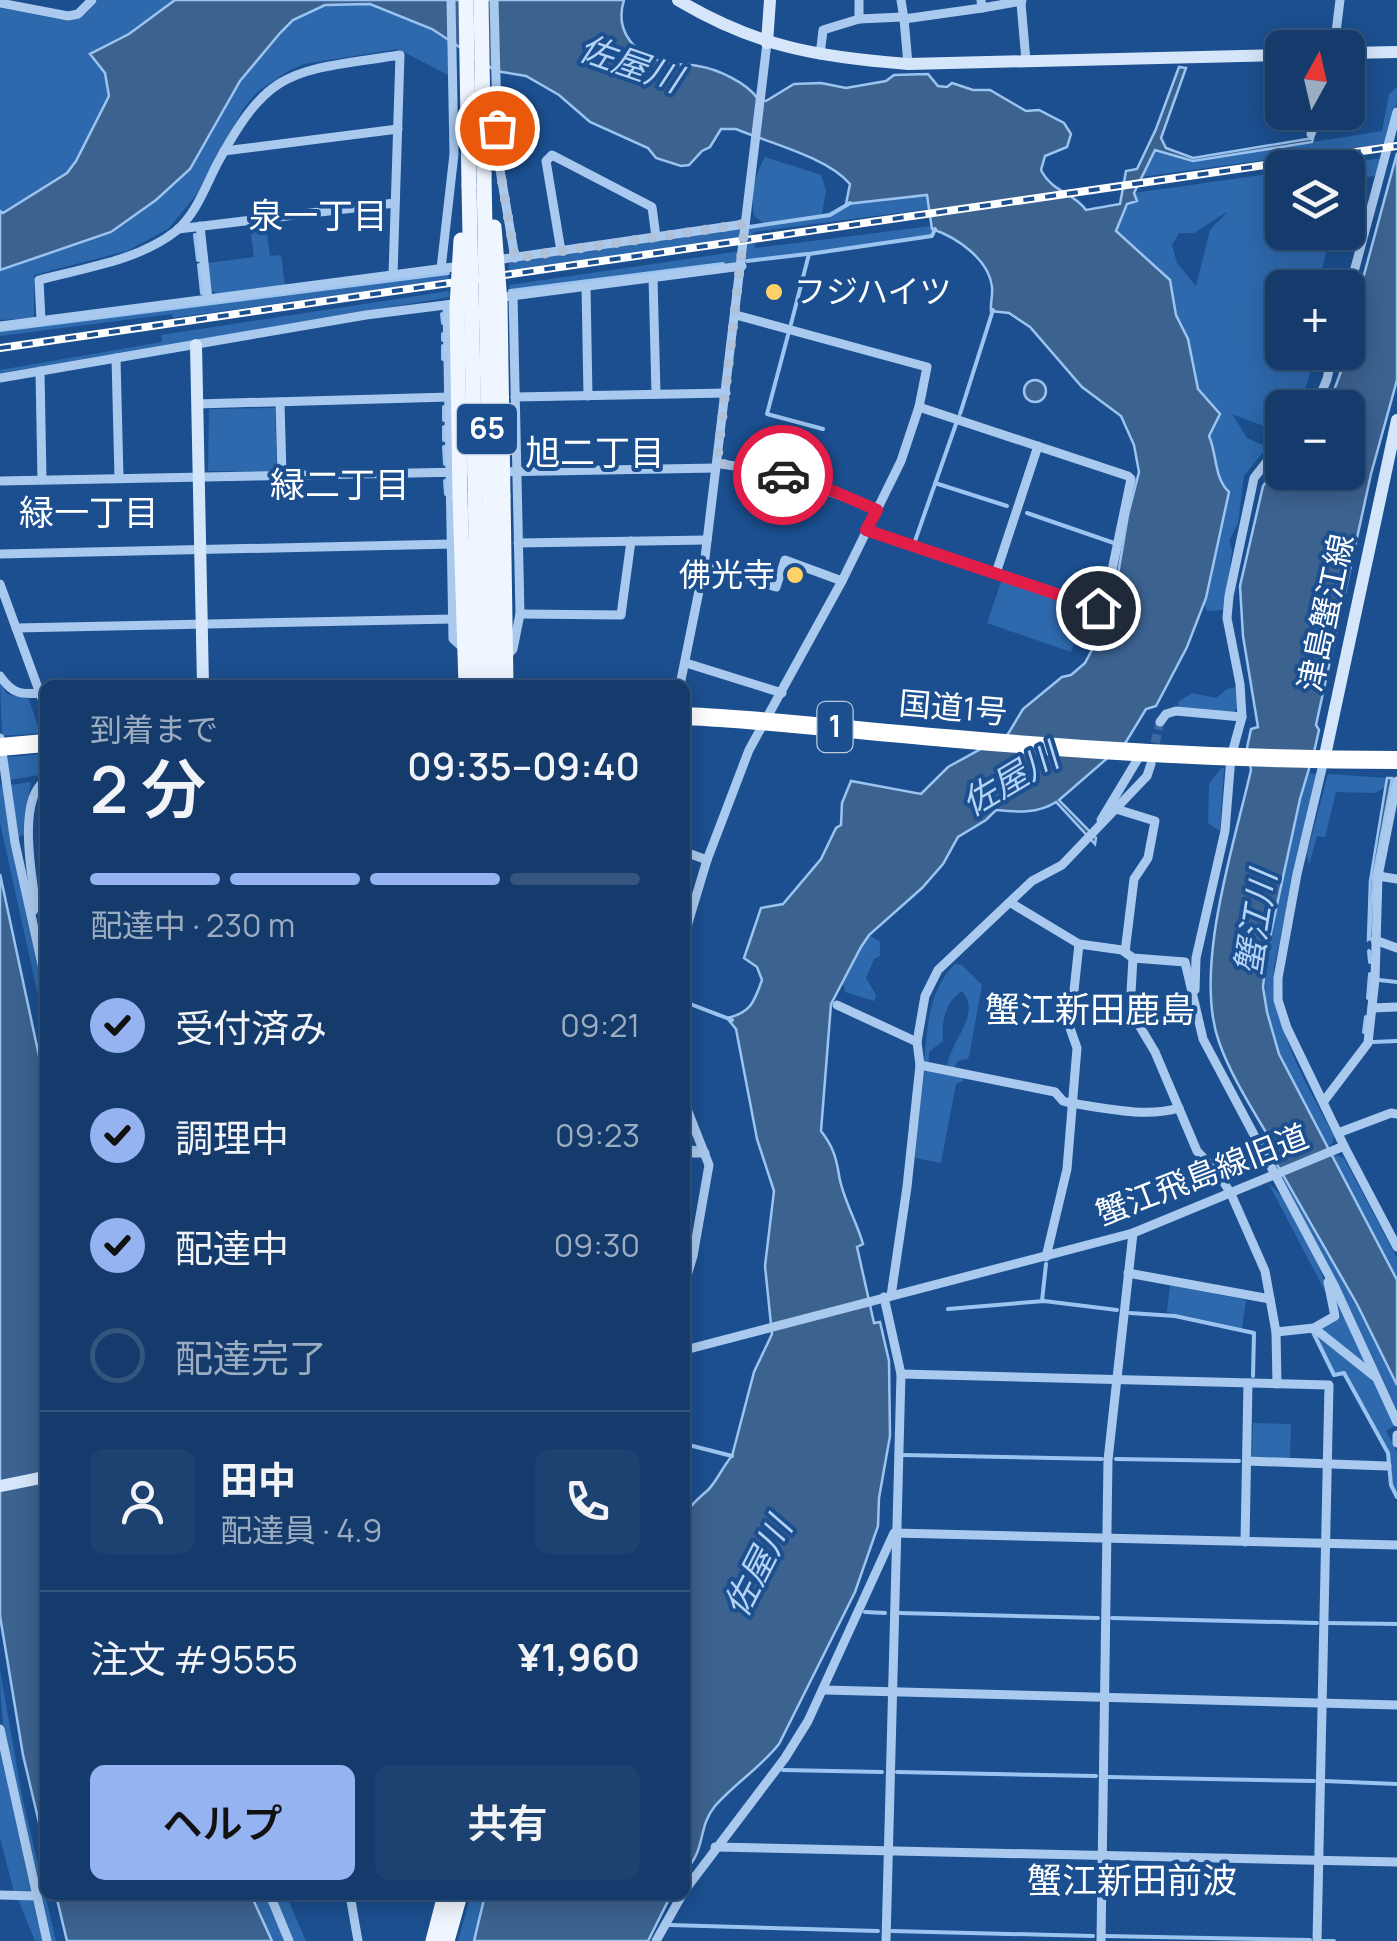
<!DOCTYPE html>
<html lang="ja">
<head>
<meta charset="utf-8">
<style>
  :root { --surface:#143b6b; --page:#1d4271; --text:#f1f3f6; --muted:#9dadc1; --line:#33557e; --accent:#95b2f1 }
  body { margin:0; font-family:Manrope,"Noto Sans JP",sans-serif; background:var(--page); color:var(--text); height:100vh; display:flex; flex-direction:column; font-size:38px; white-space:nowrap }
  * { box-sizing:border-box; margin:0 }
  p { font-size:32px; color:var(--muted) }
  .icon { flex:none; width:55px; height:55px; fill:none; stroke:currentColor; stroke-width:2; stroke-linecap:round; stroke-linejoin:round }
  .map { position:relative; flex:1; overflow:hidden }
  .sheet { position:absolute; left:40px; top:680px; width:650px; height:1220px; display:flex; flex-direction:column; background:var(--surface); border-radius:15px; box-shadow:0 5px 25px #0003,0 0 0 2px var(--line) }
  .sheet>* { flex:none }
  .needle { width:65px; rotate:8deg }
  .fabs { position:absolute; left:1265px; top:30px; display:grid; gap:20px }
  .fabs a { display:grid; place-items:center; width:100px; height:100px; border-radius:15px; background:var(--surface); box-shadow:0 5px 25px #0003,0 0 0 2px var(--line); font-size:50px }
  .pin { position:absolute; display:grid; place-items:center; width:85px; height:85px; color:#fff; margin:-42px; border:5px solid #fff; border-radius:50%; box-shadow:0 2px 10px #0007 }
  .courier { position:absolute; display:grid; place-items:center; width:100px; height:100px; margin:-50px; border:8px solid #e11d48; border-radius:50%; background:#fff; color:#222; box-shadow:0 2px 12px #0007 }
  .headline em { font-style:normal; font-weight:600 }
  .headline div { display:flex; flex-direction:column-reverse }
  .headline { display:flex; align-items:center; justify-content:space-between; height:170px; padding:0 50px }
  h1 { font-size:65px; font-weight:600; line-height:75px }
  .bar { display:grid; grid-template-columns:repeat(4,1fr); gap:15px 10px; align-content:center; height:120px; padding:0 50px }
  .bar i { height:12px; border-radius:8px; background:var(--line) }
  .bar .active { background:var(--accent) }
  .bar p { grid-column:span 4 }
  .line { display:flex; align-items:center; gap:25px; padding:0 50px; border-top:2px solid var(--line) }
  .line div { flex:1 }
  .round { display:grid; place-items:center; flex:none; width:105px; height:105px; border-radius:15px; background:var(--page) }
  ol { padding:0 50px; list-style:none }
  li { display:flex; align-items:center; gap:30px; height:110px }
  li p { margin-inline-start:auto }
  li .icon { padding:10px; border-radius:50%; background:var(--accent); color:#111; stroke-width:4 }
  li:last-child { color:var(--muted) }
  li i { width:55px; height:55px; border:5px solid var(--line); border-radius:50% }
  .action { display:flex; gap:20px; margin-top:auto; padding:20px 50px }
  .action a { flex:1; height:115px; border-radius:15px; background:var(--accent); color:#111; font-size:40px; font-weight:600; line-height:115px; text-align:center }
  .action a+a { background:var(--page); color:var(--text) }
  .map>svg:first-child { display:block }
</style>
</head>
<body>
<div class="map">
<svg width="1397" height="1941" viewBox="0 0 1397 1941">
  <rect width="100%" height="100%" fill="#1b4f8f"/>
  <g fill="#2e69ad" fill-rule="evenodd">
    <path d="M98 0H175L129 34 91 54 105 73 109 96 76 162 67 173 3 213 0 211V8L69 21 80 16Z"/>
    <path d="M340 2 381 6 447 38 448 75 398 49 304 64 288 71 257 92 243 109 197 194 168 229 127 251 34 275V318L0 320V270C69 247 136 227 187 172 198 159 205 141 214 126 242 75 278 13 340 2Z"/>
    <path d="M1397 87V101L1387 143 1141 177 1155 149 1193 161 1382 131 1389 94Z"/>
    <path d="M765 157 821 175 826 190 822 215 846 204 927 195 929 209 753 232 755 248 931 226V235L746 261 749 226 763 223 754 216C750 195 755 175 765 157Z"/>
    <path d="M1382 158 1378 175 1348 181V168H1313Z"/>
    <path d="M1282 172V232L1332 233 1321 272 1338 278 1335 287 1282 288V352L1317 353 1299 407 1282 408V433L1232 414 1247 438 1263 445 1264 451 1244 476 1238 523 1229 541 1232 550 1225 610 1207 611 1204 603 1228 496 1211 456 1212 443 1209 436 1219 414 1198 389 1188 339 1176 315 1170 280 1116 231 1134 193ZM1228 211 1210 230 1196 286 1177 263 1172 245 1179 233H1194Z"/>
    <path d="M266 225 270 256 281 255 285 286 218 294 212 291 208 263 254 257 250 227Z"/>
    <path d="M739 229 742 237 509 271V263Z"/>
    <path d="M741 251 737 262 510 291 509 285Z"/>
    <path d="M448 273 449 280 173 318 172 314 0 336V332Z"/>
    <path d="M449 291 450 297 0 373V370L162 342 161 335Z"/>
    <path d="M275 408 277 468 273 472 208 471 209 409Z"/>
    <path d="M1002 579 1086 607 1071 652 987 623Z"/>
    <path d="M0 683 7 694 29 699 40 733 2 736Z"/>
    <path d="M1237 687V708L1234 712 1179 709 1178 702 1192 693 1216 698 1227 689Z"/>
    <path d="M44 754 45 774 10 780 7 757Z"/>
    <path d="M1221 768H1224L1220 831 1208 823 1209 784Z"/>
    <path d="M1307 773 1316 774 1274 967C1273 1030 1305 1081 1334 1136L1332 1144 1326 1147C1312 1108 1285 1075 1273 1036 1248 956 1291 854 1307 773Z"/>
    <path d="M1328 774 1387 778 1386 787 1375 793 1336 792 1325 837 1317 836 1309 865 1307 853Z"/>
    <path d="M31 782 24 835 18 837 11 785Z"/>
    <path d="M3 784 45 997V1027L0 823V785Z"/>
    <path d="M869 935 880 942V956L874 959 866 978 876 995 874 1001 845 992 843 983Z"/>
    <path d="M955 964 962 965 982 985 969 1056 968 1059 958 1061 954 1068 947 1065C952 1039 982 1013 962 991 945 1001 941 1024 943 1041L929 1052V1061L924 1064C927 1030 928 990 955 964Z"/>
    <path d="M930 1069 963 1078V1081L956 1084 941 1163 915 1158 923 1071Z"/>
    <path d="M1335 1155 1344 1158 1397 1258V1280L1331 1156Z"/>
    <path d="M1284 1176 1357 1304 1397 1385V1410L1341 1289 1281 1177Z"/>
    <path d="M1269 1184C1297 1206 1321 1265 1329 1299Z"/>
    <path d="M1170 1285 1246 1300 1242 1329 1167 1312Z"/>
    <path d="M1335 1296 1367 1367 1319 1329 1341 1317Z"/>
    <path d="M1313 1330 1373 1379 1396 1425 1386 1431 1397 1452V1496L1392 1484 1389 1452 1344 1372 1335 1374Z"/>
    <path d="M1253 1423 1291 1424 1290 1459 1252 1458Z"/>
    <path d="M0 1670 22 1796 56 1941H50C29 1852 0 1761 0 1670Z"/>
    <path d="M0 1741 32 1889 31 1892H14L0 1838Z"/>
    <path d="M251 1895H266L286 1941H272Z"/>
    <path d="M273 1895H286L306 1941H293Z"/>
    <path d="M471 1895H485L474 1941H458Z"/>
    <path d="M18 1899 34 1900 44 1941H35Z"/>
  </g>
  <g fill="#3c6290" stroke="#9cc4f0" stroke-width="2.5">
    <path d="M175 0H624C614 32 635 55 667 63 677 65 688 64 698 66 718 69 747 83 758 99L766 101 794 84 821 83 846 88 886 81 894 75 928 74 938 86 947 87 952 83 973 90H990L1026 111 1039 110 1064 123 1071 134 1067 147 1045 156 1041 170C1053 193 1073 192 1086 210L1120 204 1126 171 1137 169 1156 129 1179 67 1186 68 1161 138 1166 148 1193 158 1313 138 1312 142 1193 161 1155 150 1134 193 1137 201 1127 204 1116 231 1170 280 1176 315 1188 339 1198 389 1220 414 1209 436C1217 454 1214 478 1229 492L1206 598 1187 647 1156 706 1146 709 1126 742 1059 800 1096 838 1095 844 1056 802C1038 814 1016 812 996 810L986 820 958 837 943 864 922 888 869 935 861 947 831 1004 821 1131C832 1145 836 1156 839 1175 842 1197 857 1222 863 1244L857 1247 874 1323 880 1322 889 1361 890 1436 879 1498 878 1526 855 1592 779 1744C760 1768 734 1784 715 1806 697 1828 707 1848 685 1871V1514C692 1503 699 1498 708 1490 717 1481 723 1466 732 1456L754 1372 772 1334 765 1266 774 1191 757 1139 736 1029 727 1018C750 1013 754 1003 762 980L757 967 744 958 761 908 783 904 821 859 836 828 841 825 842 803 851 781 921 794 948 767 1008 734 1023 709 1062 677 1071 675 1085 663 1106 623 1114 598 1128 515 1139 472 1134 445 1121 416 1082 387 1030 327 1009 313 991 311C990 304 993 295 992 287 989 259 956 237 932 229L927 195 846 204 850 184C827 157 769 143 736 129H721L710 147 702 151 689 165 681 166 656 158 648 148 590 122 559 95 526 76 496 71 432 29 370 4 325 5 293 20 280 33 240 81 190 169 156 200 111 232 0 270V211L3 213 67 173 76 161 109 96 105 73 90 54 129 34Z"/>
    <path d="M1397 153V380L1371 474 1316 725 1319 730 1314 752 1300 799 1267 951 1263 987 1267 1012 1279 1054 1397 1280V1385L1357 1304 1275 1161 1280 1157C1260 1120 1233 1082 1219 1042 1193 969 1234 845 1251 770L1247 748 1251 729 1258 727 1243 636 1240 586 1263 486 1282 461V472H1348V408L1328 407 1348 352V334Z"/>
    <circle cx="1035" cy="391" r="11"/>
    <path d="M1387 778H1392L1373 878 1370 939 1368 940 1370 881Z"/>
    <path d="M0 874 45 1084V1848L23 1755 0 1616Z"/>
    <path d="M56 1895H251L272 1941H67Z"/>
    <path d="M485 1895H671L648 1941H474Z"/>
  </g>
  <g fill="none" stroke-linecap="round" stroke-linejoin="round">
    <g stroke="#9cc4f0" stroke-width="4">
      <path d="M749 227 830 215 850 203"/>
      <path d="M195 235 198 260"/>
      <path d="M747 261 807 254"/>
      <path d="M199 265 202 293"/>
      <path d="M510 291 723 264"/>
      <path d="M442 314 443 323"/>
      <path d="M791 324 809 254 932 236 935 229"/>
      <path d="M0 330 448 273"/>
      <path d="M443 334V340"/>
      <path d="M788 335 767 414 823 429"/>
      <path d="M443 346V359"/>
      <path d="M444 407V420"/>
      <path d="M960 414 993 310"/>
      <path d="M444 427V440"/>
      <path d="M444 447 445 464"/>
      <path d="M445 481 446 494"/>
      <path d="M935 483 1007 506"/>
      <path d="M1027 513 1114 543"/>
      <path d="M915 541 956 424"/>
      <path d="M1369 951 1370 962"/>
      <path d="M1379 980 1397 982"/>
      <path d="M1368 998 1370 974"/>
      <path d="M685 1002 732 1020"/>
      <path d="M1364 1032 1366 1017"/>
      <path d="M1373 1042 1397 1041"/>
      <path d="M685 1147 696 1148"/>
      <path d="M1042 1301 1046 1264"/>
      <path d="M948 1309 1044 1301 1117 1310"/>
      <path d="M1130 1313 1175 1316 1254 1333 1253 1376"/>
      <path d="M1312 1330 1334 1375 1344 1373 1388 1453 1391 1485 1397 1497"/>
      <path d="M685 1444 732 1456"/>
      <path d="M903 1455 1102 1459"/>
      <path d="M1116 1459 1239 1461"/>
      <path d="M865 1612 885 1613"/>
      <path d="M900 1613 1098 1618"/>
      <path d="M1112 1618 1317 1623"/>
      <path d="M1327 1623 1397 1624"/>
      <path d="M783 1770 882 1772"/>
      <path d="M897 1772 1096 1776"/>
      <path d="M1108 1777 1314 1781"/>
      <path d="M1324 1781 1397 1784"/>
      <path d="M670 1925 878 1931"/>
      <path d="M892 1931 1093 1936"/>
      <path d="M1105 1936 1310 1940"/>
      <path d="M1321 1941H1334"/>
    </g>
    <path stroke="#3d69a0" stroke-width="9" stroke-dasharray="9 4.5" stroke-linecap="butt" d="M1152 756 1160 722"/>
    <g stroke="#a9c9ee" stroke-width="9">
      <path d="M494 0 498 158 515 258"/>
      <path d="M901 0 904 19 982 8 981 0"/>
      <path d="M0 3 68 16 78 14 92 0"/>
      <path d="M1021 3 1026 61"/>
      <path d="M982 8 1022 1"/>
      <path d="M859 19V0"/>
      <path d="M904 19 908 64"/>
      <path d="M1334 48 1340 0"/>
      <path d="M820 55 823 30 859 19 903 17"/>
      <path d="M1311 134 1318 112"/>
      <path d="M224 151 398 129"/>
      <path d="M200 226 208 299"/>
      <path d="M178 229 395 203"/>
      <path d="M561 251 546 161 552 155 652 207 656 237"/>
      <path d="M496 260 745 224"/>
      <path d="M441 269 454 154 451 0"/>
      <path d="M653 277 656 394"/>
      <path d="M586 286 588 396"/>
      <path d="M1348 294 1397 112"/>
      <path d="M496 298 742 266"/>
      <path d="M447 305 453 639 463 648"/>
      <path d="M41 320 39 280C83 268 138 261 176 231 195 215 205 188 216 166 270 64 293 72 400 55L393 275"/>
      <path d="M0 326 461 266"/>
      <path d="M116 358 119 478"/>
      <path d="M40 371 42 480"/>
      <path d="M0 378 366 315 461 303"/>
      <path d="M515 397 726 393"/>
      <path d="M280 402 282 475"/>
      <path d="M197 404 450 397"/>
      <path d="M1315 408 1327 379 1333 352"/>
      <path d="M717 463C774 472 824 487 877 510"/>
      <path d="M499 472 716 468"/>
      <path d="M0 481 464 472"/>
      <path d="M867 530 1098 608 1110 580 1131 479 1128 476 919 407"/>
      <path d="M518 543 707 540"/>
      <path d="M0 554 452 544"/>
      <path d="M704 566 776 587 785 560 842 581"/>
      <path d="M996 573 1038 446"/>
      <path d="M0 584 45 707"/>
      <path d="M520 614 621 615 631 541"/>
      <path d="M16 628 453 619"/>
      <path d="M507 656 513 649 520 614 513 295"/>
      <path d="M686 663 782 693"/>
      <path d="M0 676C12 693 20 695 40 693"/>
      <path d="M680 685 704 566 767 43"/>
      <path d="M1160 722 1166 714 1176 711 1242 717"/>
      <path d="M0 738 15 843 45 978"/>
      <path d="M1324 760 1297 874 1278 978V1000L1287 1028 1344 1146 1397 1247"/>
      <path d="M1116 809 1155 821 1148 858 1134 879 1125 952"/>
      <path d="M1101 820 1142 752"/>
      <path d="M685 852 707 860"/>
      <path d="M1378 876 1397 879"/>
      <path d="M1011 903 1079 944 1122 950 1133 958 1185 962 1203 1039 1334 1285 1397 1422"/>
      <path d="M33 911 36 907C32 877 17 799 45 781"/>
      <path d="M1375 940 1397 948"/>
      <path d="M685 944 688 923 707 860 749 750 842 581 901 461 919 407 927 367 736 315"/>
      <path d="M1133 958 1130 1010 1155 1052 1197 1151 1218 1173 1231 1194 1265 1271 1276 1332 1277 1384"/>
      <path d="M1195 990 1196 958 1225 831 1231 757 1242 717 1240 684 1227 618 1229 596 1254 478 1282 442"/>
      <path d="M837 1005 917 1042"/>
      <path d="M1372 1008 1397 1007"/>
      <path d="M920 1065 1055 1092 1063 1101 1070 1103C1104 1108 1146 1118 1179 1108"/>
      <path d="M1324 1101 1368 1043 1375 979 1378 876 1397 781"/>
      <path d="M685 1104 709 1165 693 1256 685 1282"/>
      <path d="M1338 1133 1391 1113 1397 1114"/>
      <path d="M685 1153H705"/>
      <path d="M1046 1257 1067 1169 1077 1048 1070 1028 1079 944"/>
      <path d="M1128 1273 1270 1299"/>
      <path d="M891 1296 907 1187 920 1065 917 1042 925 996 938 970 1032 881 1062 865 1147 776 1151 764"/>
      <path d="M884 1297 901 1374 886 1941"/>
      <path d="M1314 1328 1374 1376"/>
      <path d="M1276 1332 1314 1328 1335 1316 1328 1282"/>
      <path d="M685 1350 1133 1233 1344 1146"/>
      <path d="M901 1374 1329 1385 1317 1941"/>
      <path d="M1397 1435V1443"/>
      <path d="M1247 1461 1387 1466"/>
      <path d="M894 1533 1397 1545"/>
      <path d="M1245 1542 1248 1383"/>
      <path d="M824 1690 1397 1705"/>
      <path d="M0 1729 47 1941"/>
      <path d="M715 1847 1397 1862"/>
      <path d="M685 1890 785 1758 808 1721 893 1535"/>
      <path d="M0 1895 36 1896"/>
      <path d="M270 1895 289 1941"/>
      <path d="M350 1895 358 1941"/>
      <path d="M656 1941 682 1895"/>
      <path d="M1101 1941 1108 1460 1133 1233"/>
    </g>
    <g stroke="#d6e6fa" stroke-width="12">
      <path d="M678 0C757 47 818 57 908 64L1282 55"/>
      <path d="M767 43 770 0"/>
      <path d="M1348 53 1397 52"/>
      <path d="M196 345 203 685"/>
      <path d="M1324 760 1397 420"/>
      <path d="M0 1486 45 1477"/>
    </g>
    <g stroke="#f0f6ff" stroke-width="15">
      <path d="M466 0 469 185"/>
      <path d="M481 0 484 174"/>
      <path d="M460 496 466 685"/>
      <path d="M503 496 506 685"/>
      <path d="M433 1941 445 1895"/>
      <path d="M447 1941 460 1895"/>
    </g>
    <g stroke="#fff" stroke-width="18">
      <path d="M685 716C776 720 866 732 957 739 1104 752 1250 760 1397 760"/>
      <path d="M0 747 45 743"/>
    </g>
    <g stroke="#fff" stroke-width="8">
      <path id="rail" d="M0 348 1397 146"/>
    </g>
    <use href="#rail" stroke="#1b4f8f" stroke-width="4" stroke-dasharray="11" stroke-linecap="butt"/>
    <g stroke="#f0f6ff" stroke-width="15">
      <path d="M484 174 493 685"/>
      <path d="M469 185 479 685"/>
      <path d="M494 227 500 302 503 496"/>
      <path d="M460 496 457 306 461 240"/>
    </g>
  </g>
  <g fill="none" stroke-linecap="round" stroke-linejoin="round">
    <path stroke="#afc1d8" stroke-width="10" stroke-dasharray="0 18" d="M497 128 498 158 515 258 745 224 717 463 783 475"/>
    <path stroke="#e11d48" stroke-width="12" d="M783 475 833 491 877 510 866 530 1098 608"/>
  </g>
  <g fill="#ffd166" stroke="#1b4f8f" stroke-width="4">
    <circle cx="774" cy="292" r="10"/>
    <circle cx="795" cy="575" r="10"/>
  </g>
  <g text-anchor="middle" stroke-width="8" stroke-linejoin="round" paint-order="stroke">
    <g fill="#1b4f8f" stroke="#bbcadd" stroke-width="2.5">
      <rect x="457" y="404" width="60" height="50" rx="8"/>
      <rect x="817.5" y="702" width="35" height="50" rx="8"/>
    </g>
    <g font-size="30" font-weight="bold" fill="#fff">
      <text x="487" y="439">65</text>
      <text x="835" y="737">1</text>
    </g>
    <g font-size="32" fill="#fff" stroke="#1b4f8f" text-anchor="start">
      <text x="794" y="303">フジハイツ</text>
      <text x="775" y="586" text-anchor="end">佛光寺</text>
    </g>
    <g font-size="32" fill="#fff" stroke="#1b4f8f">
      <text transform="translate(1326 613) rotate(-78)" y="11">津島蟹江線</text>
      <text transform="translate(953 708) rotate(5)" y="11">国道1号</text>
      <text transform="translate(1202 1175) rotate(-21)" y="11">蟹江飛島線旧道</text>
    </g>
    <g font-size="35" font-style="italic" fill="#b5d3f5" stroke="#1b4f8f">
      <text transform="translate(630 64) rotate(19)" y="12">佐屋川</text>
      <text transform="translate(1010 780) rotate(-31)" y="12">佐屋川</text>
      <text transform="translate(1256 923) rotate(-81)" y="12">蟹江川</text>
      <text transform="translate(758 1567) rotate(-63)" y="12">佐屋川</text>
    </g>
    <g font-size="35" fill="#fff" stroke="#1b4f8f">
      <text x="318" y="228">泉一丁目</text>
      <text x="595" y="465">旭二丁目</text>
      <text x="340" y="497">緑二丁目</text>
      <text x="89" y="525">緑一丁目</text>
      <text x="1090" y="1022">蟹江新田鹿島</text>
      <text x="1132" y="1893">蟹江新田前波</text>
    </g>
  </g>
</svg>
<div class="fabs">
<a><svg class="needle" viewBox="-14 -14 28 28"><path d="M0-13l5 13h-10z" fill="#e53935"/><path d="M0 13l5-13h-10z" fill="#9dadc1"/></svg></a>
<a><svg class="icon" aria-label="layers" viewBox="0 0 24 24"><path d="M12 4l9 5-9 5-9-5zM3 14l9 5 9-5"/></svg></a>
<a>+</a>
<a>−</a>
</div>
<div class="pin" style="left:497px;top:128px;background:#ea580c"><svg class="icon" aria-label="bag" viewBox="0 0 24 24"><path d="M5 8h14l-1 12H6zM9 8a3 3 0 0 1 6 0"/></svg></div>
<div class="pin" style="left:1098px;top:608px;background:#1f2937"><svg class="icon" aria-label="home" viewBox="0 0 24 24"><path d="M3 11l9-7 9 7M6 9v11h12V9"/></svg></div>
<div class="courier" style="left:783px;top:475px"><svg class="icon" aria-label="car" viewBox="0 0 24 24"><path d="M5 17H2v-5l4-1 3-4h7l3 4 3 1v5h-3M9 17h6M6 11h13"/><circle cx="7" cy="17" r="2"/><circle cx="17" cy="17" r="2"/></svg></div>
<section class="sheet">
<div class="headline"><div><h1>2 分</h1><p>到着まで</p></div><em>09:35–09:40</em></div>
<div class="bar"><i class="active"></i><i class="active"></i><i class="active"></i><i></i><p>配達中 · 230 m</p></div>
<ol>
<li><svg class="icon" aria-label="check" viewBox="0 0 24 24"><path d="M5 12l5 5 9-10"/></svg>受付済み<p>09:21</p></li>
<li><svg class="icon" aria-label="check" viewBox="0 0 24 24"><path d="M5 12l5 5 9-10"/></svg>調理中<p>09:23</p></li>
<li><svg class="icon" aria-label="check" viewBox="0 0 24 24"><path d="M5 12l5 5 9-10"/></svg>配達中<p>09:30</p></li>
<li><i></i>配達完了</li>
</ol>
<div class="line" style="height:180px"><a class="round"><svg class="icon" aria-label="person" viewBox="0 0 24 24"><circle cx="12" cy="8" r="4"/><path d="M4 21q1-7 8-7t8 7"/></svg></a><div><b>田中</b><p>配達員 · 4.9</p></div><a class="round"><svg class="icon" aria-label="phone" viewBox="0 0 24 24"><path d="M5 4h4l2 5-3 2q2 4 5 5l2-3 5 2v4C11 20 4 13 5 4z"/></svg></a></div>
<div class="line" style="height:130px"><div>注文 #9555</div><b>¥1,960</b></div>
<div class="action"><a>ヘルプ</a><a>共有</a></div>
</section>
</div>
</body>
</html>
